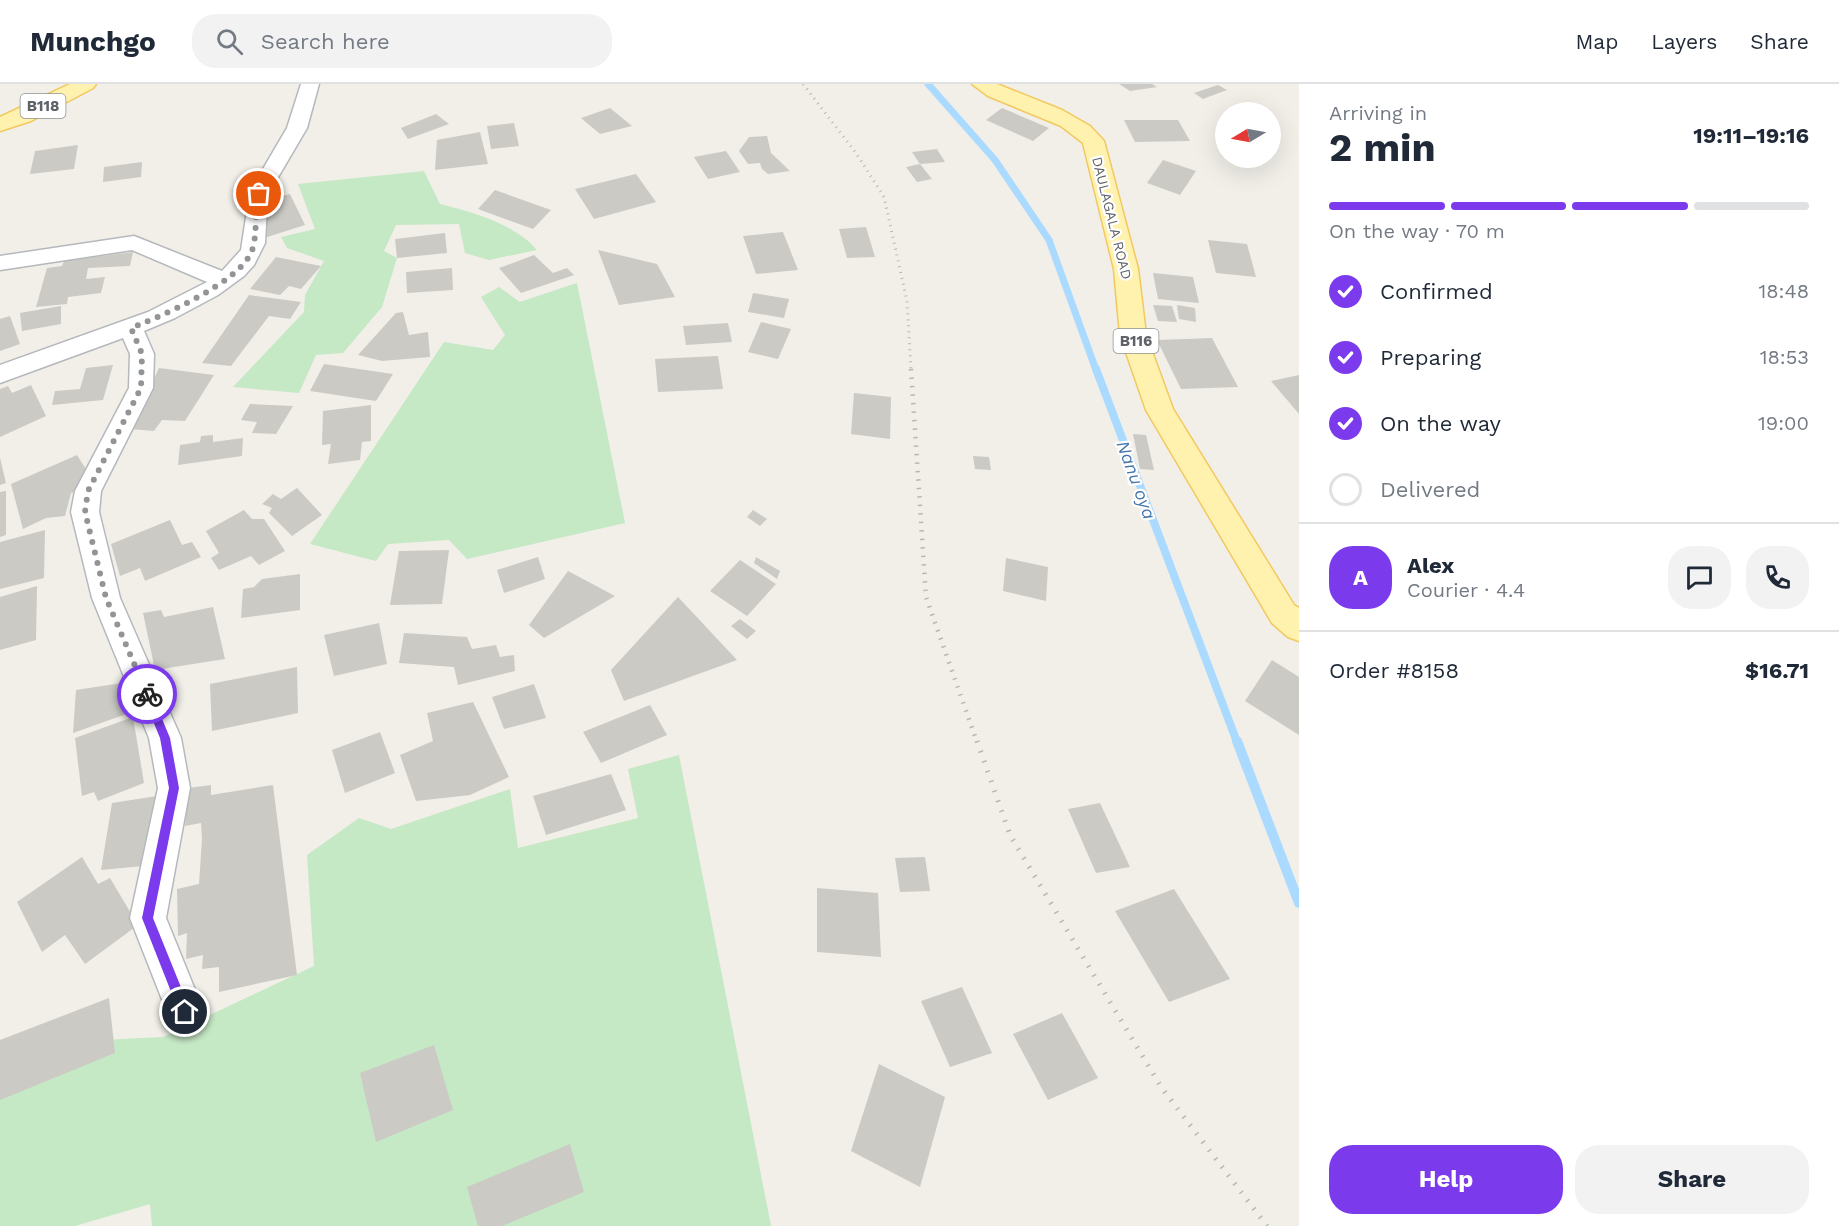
<!DOCTYPE html>
<html lang="en">
<head>
<meta charset="utf-8">
<style>
  :root { --surface:#fff; --page:#f2f2f3; --text:#1f2937; --muted:#747a83; --line:#e0e1e3; --accent:#7c3aed }
  body { margin:0; font-family:"Work Sans",sans-serif; background:var(--page); color:var(--text); height:100vh; display:flex; flex-direction:column; font-size:22px; white-space:nowrap }
  * { box-sizing:border-box; margin:0 }
  p { font-size:20px; color:var(--muted) }
  .icon { flex:none; width:33px; height:33px; fill:none; stroke:currentColor; stroke-width:2; stroke-linecap:round; stroke-linejoin:round }
  .map { position:relative; flex:1; overflow:hidden }
  .panel { display:flex; flex-direction:column; background:var(--surface); width:540px }
  .panel>* { flex:none }
  .needle { width:39px; rotate:260deg }
  .tools { position:absolute; left:1215px; top:18px; display:grid; gap:12px }
  .tools a { display:grid; place-items:center; width:66px; height:66px; border-radius:50%; background:var(--surface); box-shadow:0 6px 24px #0002; font-size:30px }
  .pin { position:absolute; display:grid; place-items:center; width:51px; height:51px; color:#fff; margin:-26px; border:3px solid #fff; border-radius:50%; box-shadow:0 2px 6px #0007 }
  .courier { position:absolute; display:grid; place-items:center; width:60px; height:60px; margin:-30px; border:4px solid #7c3aed; border-radius:50%; background:#fff; color:#222; box-shadow:0 2px 8px #0007 }
  .head em { font-style:normal; font-weight:700 }
  .head div { display:flex; flex-direction:column-reverse }
  .head { display:flex; align-items:center; justify-content:space-between; height:102px; padding:0 30px }
  h1 { font-size:39px; font-weight:700; line-height:45px }
  .bar { display:grid; grid-template-columns:repeat(4,1fr); gap:9px 6px; align-content:center; height:72px; padding:0 30px }
  .bar i { height:8px; border-radius:4px; background:var(--line) }
  .bar .selected { background:var(--accent) }
  .bar p { grid-column:span 4 }
  .line { display:flex; align-items:center; gap:15px; padding:0 30px; border-top:2px solid var(--line) }
  .line div { flex:1 }
  .round { display:grid; place-items:center; flex:none; width:63px; height:63px; border-radius:24px; background:var(--page) }
  ol { padding:0 30px; list-style:none }
  li { display:flex; align-items:center; gap:18px; height:66px }
  li p { margin-inline-start:auto }
  li .icon { padding:6px; border-radius:50%; background:var(--accent); color:#fff; stroke-width:4 }
  li:last-child { color:var(--muted) }
  li i { width:33px; height:33px; border:3px solid var(--line); border-radius:50% }
  .primary-button { display:flex; gap:12px; margin-top:auto; padding:12px 30px }
  .primary-button a { flex:1; height:69px; border-radius:24px; background:var(--accent); color:#fff; font-size:24px; font-weight:700; line-height:69px; text-align:center }
  .primary-button a+a { background:var(--page); color:var(--text) }
  header { display:flex; align-items:center; gap:36px; box-sizing:border-box; height:84px; padding:0 30px; background:var(--surface); border-bottom:2px solid var(--line) }
  header strong { font-size:28px }
  nav { display:flex; gap:33px; margin-inline-start:auto; font-size:21px }
  .search { width:420px; height:54px; background:var(--page); display:flex; align-items:center; gap:15px; box-sizing:border-box; padding:0 21px; border-radius:24px; color:var(--muted); font-size:22px }
  main { display:flex; flex:1; min-height:0 }
  .map>svg:first-child { display:block }
</style>
</head>
<body>
<header>
<strong>Munchgo</strong>
<div class="search"><svg class="icon" aria-label="search" viewBox="0 0 24 24"><circle cx="10" cy="10" r="6"/><path d="M15 15l6 6"/></svg>Search here</div>
<nav><a>Map</a><a>Layers</a><a>Share</a></nav>
</header>
<main>
<div class="map">
<svg width="1299" height="1142" viewBox="0 0 1299 1142">
  <rect width="100%" height="100%" fill="#f1efe8"/>
  <g fill="#c5e8c5">
    <path d="M424 87 440 120C470 127 517 141 537 166L489 176 465 169 459 140 396 141 384 167 397 174 382 223 343 269 316 271 299 309 233 303 304 228 305 211 324 177 287 164 281 153 315 145 298 100Z"/>
    <path d="M577 199 625 439 467 475 449 456 388 460 376 477 310 460 444 258 493 266 505 251 481 213 499 203 520 218Z"/>
    <path d="M679 671 771 1142H152L150 1120 75 1142H0V961L163 953 314 882 307 771 359 734 391 745 510 705 518 764 638 734 628 685Z"/>
  </g>
  <g fill="none" stroke-linecap="round" stroke-linejoin="round">
    <path stroke="#aadaff" stroke-width="7" d="M928 0 995 76 1049 156 1096 286"/>
    <path stroke="#aadaff" stroke-width="8" d="M1096 285 1237 658"/>
    <path stroke="#aadaff" stroke-width="10" d="M1237 657 1299 819"/>
  </g>
  <g fill="#cccac5">
    <path d="M1119 0H1152L1157 3 1130 7Z"/>
    <path d="M1218 1 1227 6 1203 15 1194 9Z"/>
    <path d="M610 24 632 42 600 50 581 34Z"/>
    <path d="M1002 24 1049 44 1033 57 986 36Z"/>
    <path d="M436 30 449 40 408 55 401 44Z"/>
    <path d="M1124 36H1178L1190 57 1135 58Z"/>
    <path d="M514 39 519 62 491 65 487 42Z"/>
    <path d="M480 48 488 80 435 86 437 56Z"/>
    <path d="M767 52 771 69 790 87 768 90 762 85 760 79 748 80 739 67 749 53Z"/>
    <path d="M78 61 74 85 30 90 35 67Z"/>
    <path d="M937 65 945 78 920 80 932 95 917 98 906 83 920 80 912 68Z"/>
    <path d="M726 67 740 88 708 95 694 73Z"/>
    <path d="M1163 76 1196 87 1180 111 1147 99Z"/>
    <path d="M142 78 141 93 103 98 104 83Z"/>
    <path d="M636 90 656 118 594 135 575 105Z"/>
    <path d="M495 106 551 126 533 145 478 125Z"/>
    <path d="M290 110 305 141 261 155V117Z"/>
    <path d="M866 143 875 173 847 174 839 145Z"/>
    <path d="M783 148 798 186 756 190 743 152Z"/>
    <path d="M445 149 447 169 397 174 395 155Z"/>
    <path d="M1208 156 1247 160 1256 193 1216 189Z"/>
    <path d="M598 166 657 180 675 213 619 221Z"/>
    <path d="M133 168 130 182 88 184 86 195 105 193 101 209 68 213 67 220 36 223 47 184 62 182 64 177Z"/>
    <path d="M534 171 553 189 567 184 574 191 521 209 499 184Z"/>
    <path d="M276 173 321 182 301 205 289 202 280 211 250 205Z"/>
    <path d="M452 184 453 206 407 209 406 188Z"/>
    <path d="M1153 189 1193 193 1199 219 1158 215Z"/>
    <path d="M753 209 789 215 784 234 748 228Z"/>
    <path d="M249 211 301 218 290 235 269 232 231 282 202 279Z"/>
    <path d="M1153 221 1172 222 1177 238 1158 237Z"/>
    <path d="M1177 221 1195 224 1196 238 1179 235Z"/>
    <path d="M61 222V240L22 247 20 229Z"/>
    <path d="M403 228 409 251 428 248 430 273 382 277 358 271 396 229Z"/>
    <path d="M10 232 20 260 0 267V235Z"/>
    <path d="M761 238 791 245 778 275 748 268Z"/>
    <path d="M728 239 732 258 686 261 683 242Z"/>
    <path d="M1212 254 1238 303 1181 305 1157 256Z"/>
    <path d="M718 272 723 305 658 308 655 275Z"/>
    <path d="M324 280 393 290 376 317 310 307Z"/>
    <path d="M113 281 103 316 52 321 55 307 80 305 86 284Z"/>
    <path d="M159 284 214 291 185 337 162 336 154 347 130 345Z"/>
    <path d="M1299 291V330L1271 297Z"/>
    <path d="M31 301 46 332 0 353V305L8 302 12 309Z"/>
    <path d="M854 309 891 313 890 355 851 350Z"/>
    <path d="M250 320 293 322 276 350 252 349 257 338 241 336Z"/>
    <path d="M371 321V357L362 358 360 376 328 380 331 360 322 361 323 327Z"/>
    <path d="M1133 350 1146 351 1154 386 1140 385Z"/>
    <path d="M213 351V358L243 354 242 372 178 381 180 361 200 358 201 352Z"/>
    <path d="M77 371 89 390 81 406 71 409 65 432 46 434 23 445 11 400Z"/>
    <path d="M973 372 989 373 991 386 975 385Z"/>
    <path d="M0 374 6 399 0 401Z"/>
    <path d="M297 404 322 431 292 452 269 429 272 424 262 420 273 410 281 415Z"/>
    <path d="M6 407V451L0 453V408Z"/>
    <path d="M244 426 252 435H264L285 467 259 481 251 472 219 486 211 474 219 469 206 447Z"/>
    <path d="M753 426 767 435 760 442 747 433Z"/>
    <path d="M170 436 182 461 192 458 201 473 145 497 140 484 120 492 111 460Z"/>
    <path d="M45 446 44 494 0 505V458Z"/>
    <path d="M449 466 442 520 390 521 399 467Z"/>
    <path d="M538 473 545 495 504 509 497 486Z"/>
    <path d="M756 473 780 487 777 495 754 479Z"/>
    <path d="M1006 474 1048 483 1046 517 1003 507Z"/>
    <path d="M740 476 776 500 747 532 710 507Z"/>
    <path d="M568 487 615 512 544 554 529 541Z"/>
    <path d="M300 490V526L241 534 243 505 254 503 262 495Z"/>
    <path d="M37 502 36 556 0 566V513Z"/>
    <path d="M678 513 737 576 624 617 611 586Z"/>
    <path d="M213 523 225 575 155 586 143 529 161 526 164 533Z"/>
    <path d="M740 535 756 547 747 555 731 542Z"/>
    <path d="M379 539 387 580 334 592 324 551Z"/>
    <path d="M404 549 467 553 472 565 496 561 500 573 514 571 515 587 458 601 454 583 399 579Z"/>
    <path d="M1272 576 1299 593V651L1245 617Z"/>
    <path d="M297 583 298 629 212 647 210 600Z"/>
    <path d="M128 598 132 628 73 649 76 606Z"/>
    <path d="M534 600 546 634 504 645 492 613Z"/>
    <path d="M473 618 509 693 470 711 416 717 400 671 433 657 427 629Z"/>
    <path d="M650 621 667 651 601 679 583 648Z"/>
    <path d="M133 633 144 699 98 717 94 708 82 712 75 654Z"/>
    <path d="M380 648 395 689 345 709 332 666Z"/>
    <path d="M611 690 626 726 546 751 533 712Z"/>
    <path d="M211 701V711L273 701 297 891 219 908V883L202 885 203 871 186 875 187 849 178 852 177 805 199 800 202 755 201 739 185 742 188 704Z"/>
    <path d="M157 712 143 782 101 786 112 719Z"/>
    <path d="M1100 719 1130 783 1096 789 1068 725Z"/>
    <path d="M82 773 98 800 110 794 138 841 85 880 65 851 42 868 17 818Z"/>
    <path d="M925 773 930 807 900 808 895 774Z"/>
    <path d="M817 804 878 809 881 873 817 868Z"/>
    <path d="M1174 805 1230 895 1169 918 1115 827Z"/>
    <path d="M962 903 992 969 950 983 921 917Z"/>
    <path d="M109 914 115 969 0 1016V956Z"/>
    <path d="M1062 929 1098 994 1048 1016 1013 950Z"/>
    <path d="M434 961 453 1026 376 1058 360 989Z"/>
    <path d="M879 980 945 1013 920 1103 851 1067Z"/>
    <path d="M570 1060 584 1108 502 1142H478L467 1103Z"/>
  </g>
  <g fill="none" stroke-linecap="round" stroke-linejoin="round">
    <g stroke="#b5b8bc" stroke-width="3">
      <path id="minor" d="M301 0H319L307 44 270 107 267 122 265 159 254 181 244 192 218 211 175 234 144 247 154 270 153 304 101 407 99 428 120 514 181 654 190 704 166 834 204 928 198 941 185 947 172 941 130 834 158 704 149 654 92 514 71 428 75 407 129 304 130 270 123 254 0 299V281L148 228 207 198 132 166 0 186V172L134 152 222 187 241 166 250 107 287 44Z"/>
    </g>
    <g stroke="#f2c960" stroke-width="3">
      <g id="primary">
        <path d="M70 0H96L93 4 31 37 0 47V33Z"/>
        <path d="M972 0H997L1062 26 1090 42 1104 57 1138 185 1146 251 1173 325 1294 521 1299 524V557L1288 553 1272 539 1146 326 1120 251 1114 185 1083 59 1061 42 988 12Z"/>
      </g>
    </g>
    <use href="#minor" fill="#fff" fill-rule="evenodd"/>
    <use href="#primary" fill="#fff2af" fill-rule="evenodd"/>
    <path stroke="#b6b7b8" stroke-width="3" stroke-dasharray="1 5" stroke-linecap="butt" d="M803 0 856 69 884 113 907 217 911 286"/>
    <path stroke="#b6b7b8" stroke-width="4.5" stroke-dasharray="1.5 7" stroke-linecap="butt" d="M911 285 926 513 977 658"/>
    <path stroke="#b6b7b8" stroke-width="5" stroke-dasharray="1.5 9" stroke-linecap="butt" d="M977 657 1010 751 1161 1003 1267 1142"/>
  </g>
  <path fill="#7c3aed" d="M147 605 150 606 170 654 179 704 153 834 191 928 185 934 181 933 142 834 169 704 160 654 142 610Z"/>
  <g fill="none" stroke-linecap="round" stroke-linejoin="round">
    <path stroke="#929495" stroke-width="6" stroke-dasharray="0 10.8" d="M147 610 106 514 85 428 88 407 141 304 142 270 131 244C162 232 236 200 251 169 258 154 254 127 259 110"/>
  </g>
  <g text-anchor="middle" stroke-width="4.5" stroke-linejoin="round" paint-order="stroke">
    <g font-size="14" fill="#5f6368" stroke="#fff">
      <text transform="translate(1112 134) rotate(76)" y="5">DAULAGALA ROAD</text>
    </g>
    <g fill="#fff" stroke="#8f9295" stroke-width="1.5">
      <rect x="20.5" y="10" width="45" height="24" rx="4.5"/>
      <rect x="1113.5" y="245" width="45" height="24" rx="4.5"/>
    </g>
    <g font-size="15" font-weight="bold" fill="#5f6368">
      <text x="43" y="27">B118</text>
      <text x="1136" y="262">B116</text>
    </g>
    <g font-size="18" font-style="italic" fill="#4174aa" stroke="#fff">
      <text transform="translate(1136 396) rotate(70)" y="6">Nanu oya</text>
    </g>
  </g>
</svg>
<div class="tools">
<a><svg class="needle" viewBox="-14 -14 28 28"><path d="M0-13l5 13h-10z" fill="#e53935"/><path d="M0 13l5-13h-10z" fill="#747a83"/></svg></a>
</div>
<div class="pin" style="left:259px;top:110px;background:#ea580c"><svg class="icon" aria-label="bag" viewBox="0 0 24 24"><path d="M5 8h14l-1 12H6zM9 8a3 3 0 0 1 6 0"/></svg></div>
<div class="pin" style="left:185px;top:928px;background:#1f2937"><svg class="icon" aria-label="home" viewBox="0 0 24 24"><path d="M3 11l9-7 9 7M6 9v11h12V9"/></svg></div>
<div class="courier" style="left:147px;top:610px"><svg class="icon" aria-label="bike" viewBox="0 0 24 24"><circle cx="6" cy="16" r="4"/><circle cx="18" cy="16" r="4"/><path d="M6 16l4-8h5l3 8M10 8l3 8H6M13 5h3"/></svg></div>
</div>
<section class="panel">
<div class="head"><div><h1>2 min</h1><p>Arriving in</p></div><em>19:11–19:16</em></div>
<div class="bar"><i class="selected"></i><i class="selected"></i><i class="selected"></i><i></i><p>On the way · 70 m</p></div>
<ol>
<li><svg class="icon" aria-label="check" viewBox="0 0 24 24"><path d="M5 12l5 5 9-10"/></svg>Confirmed<p>18:48</p></li>
<li><svg class="icon" aria-label="check" viewBox="0 0 24 24"><path d="M5 12l5 5 9-10"/></svg>Preparing<p>18:53</p></li>
<li><svg class="icon" aria-label="check" viewBox="0 0 24 24"><path d="M5 12l5 5 9-10"/></svg>On the way<p>19:00</p></li>
<li><i></i>Delivered</li>
</ol>
<div class="line" style="height:108px"><b class="round" style="background:var(--accent);color:#fff">A</b><div><b>Alex</b><p>Courier · 4.4</p></div><a class="round"><svg class="icon" aria-label="chat" viewBox="0 0 24 24"><path d="M4 5h16v11H9l-5 4z"/></svg></a><a class="round"><svg class="icon" aria-label="phone" viewBox="0 0 24 24"><path d="M5 4h4l2 5-3 2q2 4 5 5l2-3 5 2v4C11 20 4 13 5 4z"/></svg></a></div>
<div class="line" style="height:78px"><div>Order #8158</div><b>$16.71</b></div>
<div class="primary-button"><a>Help</a><a>Share</a></div>
</section>
</main>
</body>
</html>
